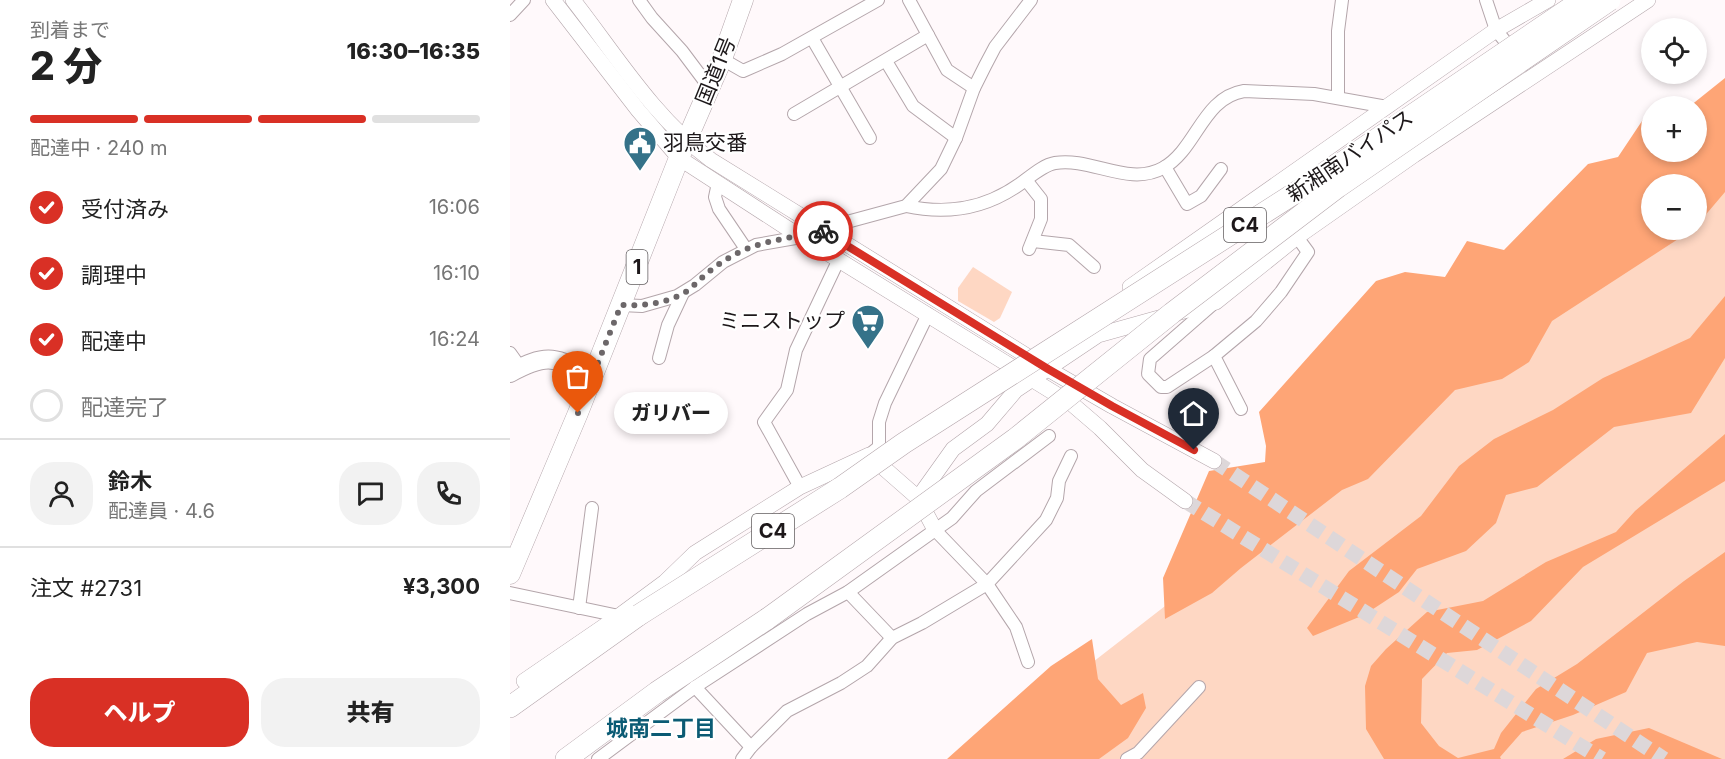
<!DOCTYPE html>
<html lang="ja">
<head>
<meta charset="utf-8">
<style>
  :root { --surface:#fff; --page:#f2f2f2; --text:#222; --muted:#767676; --line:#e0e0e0; --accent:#d93025 }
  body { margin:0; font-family:Inter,"Noto Sans JP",sans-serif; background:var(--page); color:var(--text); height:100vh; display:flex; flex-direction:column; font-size:22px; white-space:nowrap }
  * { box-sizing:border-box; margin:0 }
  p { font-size:20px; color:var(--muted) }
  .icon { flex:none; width:33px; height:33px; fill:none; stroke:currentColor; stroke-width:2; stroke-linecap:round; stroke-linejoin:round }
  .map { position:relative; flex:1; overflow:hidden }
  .sheet { display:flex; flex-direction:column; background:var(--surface); width:510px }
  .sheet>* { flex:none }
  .controls { position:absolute; left:1131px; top:18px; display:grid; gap:12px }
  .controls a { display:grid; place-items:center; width:66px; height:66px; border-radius:50%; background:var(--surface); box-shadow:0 3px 9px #0003; font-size:30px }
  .pin { position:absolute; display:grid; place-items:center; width:51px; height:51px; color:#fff; margin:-62px -26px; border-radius:50% 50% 50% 0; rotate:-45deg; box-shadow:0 0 6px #0007 }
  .pin .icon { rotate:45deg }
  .courier { position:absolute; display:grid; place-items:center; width:60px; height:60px; margin:-30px; border:4px solid #d93025; border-radius:50%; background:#fff; color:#222; box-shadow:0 2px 8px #0007 }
  .bubble { position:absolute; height:42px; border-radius:21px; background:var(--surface); box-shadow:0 3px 9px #0003; font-size:20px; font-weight:800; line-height:42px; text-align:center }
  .overview em { font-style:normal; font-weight:800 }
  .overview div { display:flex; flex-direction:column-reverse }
  .overview { display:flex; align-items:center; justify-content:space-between; height:102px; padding:0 30px }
  h1 { font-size:39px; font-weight:800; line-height:45px }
  .bar { display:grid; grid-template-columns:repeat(4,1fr); gap:9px 6px; align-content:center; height:72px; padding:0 30px }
  .bar i { height:8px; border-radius:4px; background:var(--line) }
  .bar .active { background:var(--accent) }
  .bar p { grid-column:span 4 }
  .line { display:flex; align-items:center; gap:15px; padding:0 30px; border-top:2px solid var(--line) }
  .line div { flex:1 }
  .round { display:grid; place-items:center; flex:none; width:63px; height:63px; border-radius:24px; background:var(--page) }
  ol { padding:0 30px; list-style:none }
  li { display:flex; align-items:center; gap:18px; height:66px }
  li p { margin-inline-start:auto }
  li .icon { padding:6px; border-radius:50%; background:var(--accent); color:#fff; stroke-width:4 }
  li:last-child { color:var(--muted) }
  li i { width:33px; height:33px; border:3px solid var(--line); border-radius:50% }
  .primary-button { display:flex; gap:12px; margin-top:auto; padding:12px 30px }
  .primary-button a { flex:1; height:69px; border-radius:24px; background:var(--accent); color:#fff; font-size:24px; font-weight:800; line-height:69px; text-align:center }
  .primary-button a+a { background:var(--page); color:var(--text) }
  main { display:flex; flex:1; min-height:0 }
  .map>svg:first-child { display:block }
</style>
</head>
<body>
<main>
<section class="sheet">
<div class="overview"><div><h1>2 分</h1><p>到着まで</p></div><em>16:30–16:35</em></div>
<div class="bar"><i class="active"></i><i class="active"></i><i class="active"></i><i></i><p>配達中 · 240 m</p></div>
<ol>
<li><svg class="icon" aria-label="check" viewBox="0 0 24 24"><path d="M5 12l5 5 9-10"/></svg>受付済み<p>16:06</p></li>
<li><svg class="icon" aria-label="check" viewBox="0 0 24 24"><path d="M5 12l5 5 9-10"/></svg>調理中<p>16:10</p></li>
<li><svg class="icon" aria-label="check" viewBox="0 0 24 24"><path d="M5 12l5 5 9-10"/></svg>配達中<p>16:24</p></li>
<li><i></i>配達完了</li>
</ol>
<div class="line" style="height:108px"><a class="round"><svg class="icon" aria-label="person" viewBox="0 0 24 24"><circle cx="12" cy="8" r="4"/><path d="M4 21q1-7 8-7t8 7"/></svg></a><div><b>鈴木</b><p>配達員 · 4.6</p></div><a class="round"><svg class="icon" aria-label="chat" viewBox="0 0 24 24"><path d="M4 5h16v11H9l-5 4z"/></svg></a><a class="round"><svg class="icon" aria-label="phone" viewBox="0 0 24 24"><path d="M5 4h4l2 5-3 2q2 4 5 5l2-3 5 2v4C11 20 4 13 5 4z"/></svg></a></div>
<div class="line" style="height:78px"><div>注文 #2731</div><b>¥3,300</b></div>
<div class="primary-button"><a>ヘルプ</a><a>共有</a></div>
</section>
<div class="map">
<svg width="1215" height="759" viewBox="0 0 1215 759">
  <rect width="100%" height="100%" fill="#fff9fb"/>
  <g fill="#fed7c3">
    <path d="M1215 163V759H458L1052 298 1155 230H1186L1187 198Z"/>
    <path d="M463 267 502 292 490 318 484 322 448 301V288Z"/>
  </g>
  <g fill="#fea576">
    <path d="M1215 78V192L1187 225 1186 184H1142V230H1182L1042 321 1019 362 992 379 945 390 858 479 832 490 731 568 702 593 655 619 653 578 699 471 755 462 756 446 749 412 866 281 895 272 935 277 957 241 994 250 1078 164 1108 157 1136 115 1141 116 1142 152H1186V106H1180Z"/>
    <path d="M1215 296V358L1181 413 1104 427 1027 487 996 495 986 523 956 551 907 569 889 592 854 615 803 636 797 628 839 571 911 516 949 466 984 439 1043 410 1093 378 1180 338Z"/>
    <path d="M1215 434V481L1073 567 1021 621 967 650 937 653 912 679 911 723 929 746 948 758 984 749 991 733 1026 689 1067 664 1174 581 1215 552V646L1187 642 1137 653 1116 692 1063 715 1012 732 990 757 991 759H874L856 729 855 686 861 666 876 649 917 612 973 601 1036 562 1106 532 1125 511Z"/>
    <path d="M582 639 588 679 611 705 633 693 636 708 618 738 589 759H437L541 666Z"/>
    <path d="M1139 728 1212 759H1053L1086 739Z"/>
  </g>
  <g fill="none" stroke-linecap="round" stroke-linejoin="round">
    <g stroke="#ddd7d9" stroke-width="15" stroke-dasharray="15 8" stroke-linecap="butt">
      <path d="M704 461 1154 759"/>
      <path d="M675 501 1092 759"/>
    </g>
    <g stroke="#b4a6ab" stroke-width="14">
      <g id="minor">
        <path d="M129 0 142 18 172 51 199 87"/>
        <path d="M399 0 437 70 464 88"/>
        <path d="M976 0 986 30 1003 51"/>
        <path d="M0 15 14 0"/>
        <path d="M302 38 360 138"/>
        <path d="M212 59 233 71 272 54 368 0"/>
        <path d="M376 61 403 106 446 138"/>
        <path d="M828 98V31L832 0"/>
        <path d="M284 114 418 35"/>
        <path d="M655 167 677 204 691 196 711 169"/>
        <path d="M516 180 531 199V219L519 249"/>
        <path d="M208 183 205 197 209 209 236 249"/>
        <path d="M396 206C438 215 475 209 510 184 520 177 533 165 545 163 581 157 619 187 653 168 687 149 692 98 734 91L804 94 877 107"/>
        <path d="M523 241 559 245 584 267"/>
        <path d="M703 304 640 359 638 374 651 387H657L704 356"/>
        <path d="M111 305 132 306 167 296 185 285 213 262 246 245 291 237 311 229 396 206 431 169 446 138 464 88 475 66 485 47 521 0"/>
        <path d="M0 353 10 367"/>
        <path d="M149 358 158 325 173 293"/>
        <path d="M731 409 704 356 746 321 771 292 798 252 787 237"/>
        <path d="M359 455 369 447V422L375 403 418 314"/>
        <path d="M290 487 254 422 277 390 286 350 329 259"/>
        <path d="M425 530 477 584 506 627 518 662"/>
        <path d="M338 592 382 638"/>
        <path d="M0 593 109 616"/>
        <path d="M69 608 82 508"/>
        <path d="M185 687 241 747"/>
        <path d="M88 759 185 687 297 614 338 592 442 518 466 491 539 436"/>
        <path d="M232 759 241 747 277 711 331 683 357 666 382 638 412 623 477 584 536 520 547 498 549 481 561 456"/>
        <path d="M617 759 628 753 689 687"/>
      </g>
    </g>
    <g stroke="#b4a6ab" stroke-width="16">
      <g id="tertiary">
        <path d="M43 0 128 110 169 158 280 230 562 404 590 428 632 470 675 501"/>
        <path d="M63 0C106 55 144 118 201 160L538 369 602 406 704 461"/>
        <path d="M620 287 986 30 1038 0"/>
        <path d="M425 530 408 498 443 449 477 424 506 390 588 335 706 302 787 237 904 155 1138 0"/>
        <path d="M14 681 109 616 155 582 185 553 290 487 359 455 408 498"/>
      </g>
    </g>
    <g stroke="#b4a6ab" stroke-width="20">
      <path id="primary" d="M0 373C39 352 44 358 83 375"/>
    </g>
    <g stroke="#b4a6ab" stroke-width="21">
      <path id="trunk" d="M0 574 68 413 169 158 212 59 233 0"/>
    </g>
    <g stroke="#b4a6ab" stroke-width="22">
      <g id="motorway">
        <path d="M0 707 129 615"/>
        <path d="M56 759 147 692 257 619"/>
      </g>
    </g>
    <use href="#minor" stroke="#fff" stroke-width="12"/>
    <use href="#tertiary" stroke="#fff" stroke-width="15"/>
    <use href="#primary" stroke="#fff" stroke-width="18"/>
    <use href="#trunk" stroke="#fff" stroke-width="20"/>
    <use href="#motorway" stroke="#fff" stroke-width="21"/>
    <g stroke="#b4a6ab" stroke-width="22" stroke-linecap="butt">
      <g id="motorway-bridge">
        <path d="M129 615 330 488 394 443 818 172 1072 0"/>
        <path d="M257 619 505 439 662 313 828 187 1100 0"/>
      </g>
    </g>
    <use href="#motorway-bridge" stroke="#fff" stroke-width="21"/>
  </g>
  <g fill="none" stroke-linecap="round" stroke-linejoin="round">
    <path stroke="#6c6769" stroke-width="6" stroke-dasharray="0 10.8" d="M68 413 111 305C132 306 154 304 174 293 182 288 188 281 195 275 208 264 223 254 239 248 262 239 287 238 310 229L313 231"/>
    <path stroke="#d93025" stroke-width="8" d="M313 231 538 369 602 406 684 450"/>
  </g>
  <defs>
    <g id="civic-pin" transform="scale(1.725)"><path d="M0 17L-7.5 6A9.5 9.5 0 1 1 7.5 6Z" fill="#357289" stroke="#fff"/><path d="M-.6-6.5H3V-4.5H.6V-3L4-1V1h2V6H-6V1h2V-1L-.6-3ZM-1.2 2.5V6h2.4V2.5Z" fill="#fff"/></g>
    <g id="supermarket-pin" transform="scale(1.725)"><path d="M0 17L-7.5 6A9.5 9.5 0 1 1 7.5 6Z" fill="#357289" stroke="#fff"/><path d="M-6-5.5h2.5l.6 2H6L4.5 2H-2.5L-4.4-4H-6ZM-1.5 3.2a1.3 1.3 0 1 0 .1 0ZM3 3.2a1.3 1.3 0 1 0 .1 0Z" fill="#fff"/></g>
  </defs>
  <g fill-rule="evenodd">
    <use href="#civic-pin" x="130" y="143"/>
    <use href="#supermarket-pin" x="358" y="321"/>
  </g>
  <g text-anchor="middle" stroke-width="4.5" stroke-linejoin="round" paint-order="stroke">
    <g fill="#fff" stroke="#615d5f" stroke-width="1.5">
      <rect x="714" y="208" width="42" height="34" rx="4.5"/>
      <rect x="116.5" y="250" width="21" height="34" rx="4.5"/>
      <rect x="242" y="514" width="42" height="34" rx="4.5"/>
    </g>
    <g font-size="20" font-weight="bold" fill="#1d181a">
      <text x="735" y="232">C4</text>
      <text x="127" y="274">1</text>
      <text x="263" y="538">C4</text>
    </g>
    <g font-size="21" fill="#1d181a" stroke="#fff">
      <text transform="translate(206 71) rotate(-68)" y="7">国道1号</text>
      <text transform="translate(840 156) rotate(-34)" y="7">新湘南バイパス</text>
    </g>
    <g font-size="21" fill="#1d181a" stroke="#fff" text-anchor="start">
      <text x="153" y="150">羽鳥交番</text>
      <text x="335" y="328" text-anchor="end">ミニストップ</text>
    </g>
    <g font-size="22" font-weight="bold" fill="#0b5b74" stroke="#fff">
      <text x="151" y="736">城南二丁目</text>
    </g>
  </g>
</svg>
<div class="controls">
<a><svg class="icon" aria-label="locate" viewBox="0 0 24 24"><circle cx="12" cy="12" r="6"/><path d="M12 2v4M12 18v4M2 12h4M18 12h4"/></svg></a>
<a>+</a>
<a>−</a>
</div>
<div class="pin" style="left:68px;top:413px;background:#ea580c"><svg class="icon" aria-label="bag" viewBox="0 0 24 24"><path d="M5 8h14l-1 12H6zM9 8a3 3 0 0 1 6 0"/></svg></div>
<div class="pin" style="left:684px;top:450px;background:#1f2937"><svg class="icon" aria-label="home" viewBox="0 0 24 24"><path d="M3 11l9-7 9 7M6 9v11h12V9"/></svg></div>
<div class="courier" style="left:313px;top:231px"><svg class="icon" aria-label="bike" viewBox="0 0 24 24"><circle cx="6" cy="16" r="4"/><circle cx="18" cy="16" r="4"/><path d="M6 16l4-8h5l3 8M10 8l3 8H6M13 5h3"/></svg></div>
<div class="bubble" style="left:104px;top:392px;width:114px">ガリバー</div>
</div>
</main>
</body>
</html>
